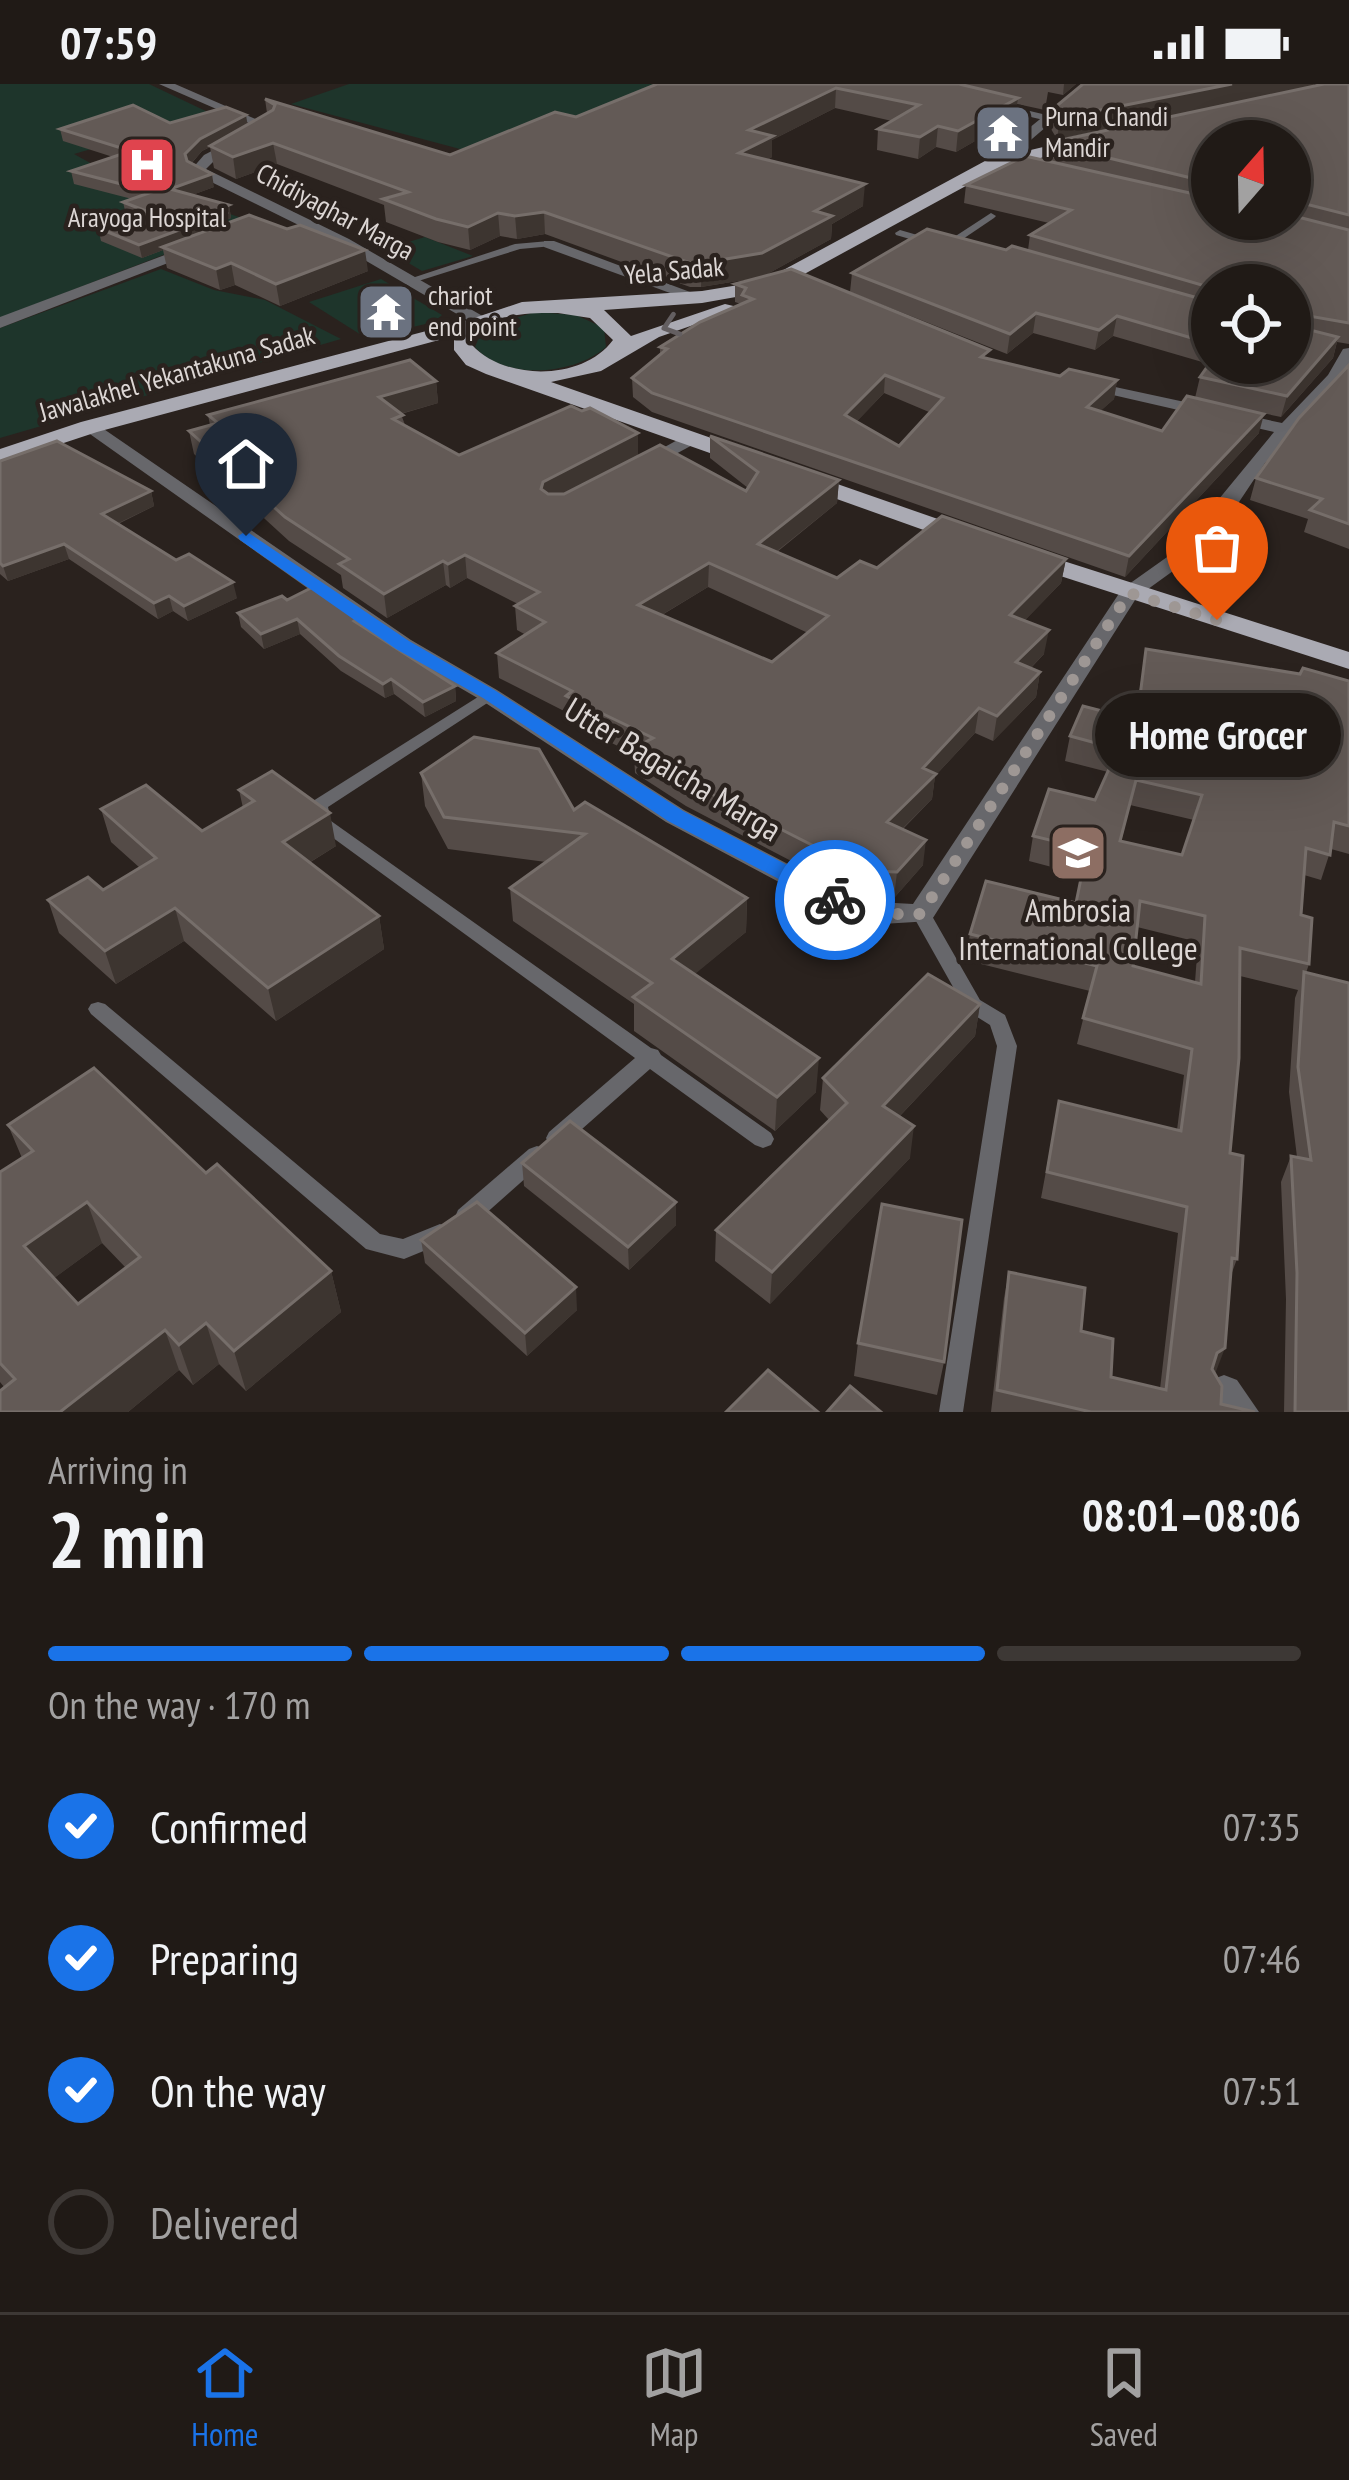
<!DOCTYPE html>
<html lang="en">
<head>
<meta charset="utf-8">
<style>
  :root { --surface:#201a16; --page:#2d2723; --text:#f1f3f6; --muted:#a2a1a1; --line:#3d3835; --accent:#1a73e8 }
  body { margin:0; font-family:"PT Sans Narrow",sans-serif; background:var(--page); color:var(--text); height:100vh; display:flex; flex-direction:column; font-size:45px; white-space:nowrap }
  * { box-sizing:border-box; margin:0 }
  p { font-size:39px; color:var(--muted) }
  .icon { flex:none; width:66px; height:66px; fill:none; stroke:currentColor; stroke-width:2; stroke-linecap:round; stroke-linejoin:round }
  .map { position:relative; height:1328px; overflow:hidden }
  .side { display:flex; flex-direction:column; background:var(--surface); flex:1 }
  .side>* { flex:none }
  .needle { width:78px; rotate:20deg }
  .fabs { position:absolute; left:1191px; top:36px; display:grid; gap:24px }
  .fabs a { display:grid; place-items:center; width:120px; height:120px; border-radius:50%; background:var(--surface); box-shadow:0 12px 48px #0002,0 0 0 3px var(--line); font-size:60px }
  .pin { position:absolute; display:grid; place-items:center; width:102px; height:102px; color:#fff; margin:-123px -51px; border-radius:50% 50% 50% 0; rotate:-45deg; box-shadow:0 0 12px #0007 }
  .pin .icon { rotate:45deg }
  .courier { position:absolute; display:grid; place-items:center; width:120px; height:120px; margin:-60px; border:9px solid #1a73e8; border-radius:50%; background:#fff; color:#222; box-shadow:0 3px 15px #0007 }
  .bubble { position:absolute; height:84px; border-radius:42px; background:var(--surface); box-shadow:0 12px 48px #0002,0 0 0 3px var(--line); font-size:39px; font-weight:700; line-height:84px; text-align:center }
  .head em { font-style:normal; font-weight:700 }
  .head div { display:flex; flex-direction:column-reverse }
  .head { display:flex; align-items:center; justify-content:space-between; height:204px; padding:0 48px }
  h1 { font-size:78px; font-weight:700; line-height:90px }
  .bar { display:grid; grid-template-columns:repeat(4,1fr); gap:18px 12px; align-content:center; height:144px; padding:0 48px }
  .bar i { height:15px; border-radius:9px; background:var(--line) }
  .bar .active { background:var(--accent) }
  .bar p { grid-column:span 4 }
  ol { padding:0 48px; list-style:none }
  li { display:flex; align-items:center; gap:36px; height:132px }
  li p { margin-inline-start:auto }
  li .icon { padding:12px; border-radius:50%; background:var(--accent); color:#fff; stroke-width:4 }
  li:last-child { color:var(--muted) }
  li i { width:66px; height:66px; border:6px solid var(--line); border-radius:50% }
  .status { display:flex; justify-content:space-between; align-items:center; height:84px; padding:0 60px; background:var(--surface); direction:ltr }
  .status svg { height:33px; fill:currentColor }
  .tabs { display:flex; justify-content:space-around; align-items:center; height:168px; border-top:3px solid var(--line); background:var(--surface); font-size:33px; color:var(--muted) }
  .tabs a { display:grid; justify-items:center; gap:6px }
  .tabs .active { color:var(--accent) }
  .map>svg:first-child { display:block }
</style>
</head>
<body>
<div class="status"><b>07:59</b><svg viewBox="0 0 49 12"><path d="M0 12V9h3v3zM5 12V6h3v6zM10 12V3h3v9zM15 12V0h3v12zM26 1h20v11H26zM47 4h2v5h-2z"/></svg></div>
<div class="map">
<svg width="1349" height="1328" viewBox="0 0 1349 1328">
  <rect width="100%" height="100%" fill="#2a221e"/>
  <g fill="#1e352b">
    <path d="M0 0H149L212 30 74 70 112 91 251 137 0 234Z"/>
    <path d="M349 0H667L490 73 291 20Z"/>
    <path d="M425 153 473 172 422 187 385 165Z"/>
    <path d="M161 185 214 206 265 216 341 255 0 354V244Z"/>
    <path d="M381 195 442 231 434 238 366 254 309 218Z"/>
    <path d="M535 228 576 231 604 244 606 263C575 291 504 297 475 263L483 244Z"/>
  </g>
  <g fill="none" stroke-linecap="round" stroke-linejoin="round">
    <g fill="#67676b" fill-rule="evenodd">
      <path d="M996 19 1051 32 1052 34 1048 37 993 24Z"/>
      <path d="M991 129 996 132 994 134 957 159 948 157Z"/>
      <path d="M900 146 938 157 939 159 934 162 896 151 895 149Z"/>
      <path d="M549 157 553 158V162L520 165 412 199 403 197 515 160Z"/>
      <path d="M489 606 497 611 495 614 328 723 331 737 651 964 658 966 661 971 771 1049 774 1055 771 1061 763 1064 755 1061 650 985 565 1060 557 1063 549 1060 546 1054 549 1048 635 974 314 740 310 721 313 717Z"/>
      <path d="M921 823 928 825 980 916 1005 931 1017 962 963 1328H939L997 962 990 941 966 926 912 830 914 825Z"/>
      <path d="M98 918 105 920 380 1150 403 1155 440 1140 448 1143 451 1150 448 1157 404 1175 366 1165 91 930 88 925 91 920Z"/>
      <path d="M537 1062 545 1065 548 1071 545 1077 474 1140 466 1143 458 1140 455 1133 458 1126 529 1065Z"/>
    </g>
    <path fill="#67676b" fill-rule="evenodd" d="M544 157H554L706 214 692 217 544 163Z"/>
    <g fill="#67676b" fill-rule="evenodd">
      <path d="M159 0H175L274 43 214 77 206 85 349 155 486 234V240H474L339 161 193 89 191 86 204 71 258 43Z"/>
      <path d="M1083 0H1096L1018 67 1020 76 1039 82V88L1009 81 1006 63Z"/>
      <path d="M194 160 201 164 199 167 0 244V233Z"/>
      <path d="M1349 264V284L1341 298 1265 379 1235 424 1191 474 1137 513 931 837 882 840 843 832 666 738 481 616 395 566 80 343 83 339H95L411 556 497 606 684 726 859 817 913 820 1122 505 1177 466 1274 348 1078 303V295L1282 339 1328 291 1343 265Z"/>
      <path d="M692 348 701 354 698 358 648 385 641 387 632 381Z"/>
      <path d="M1224 1291 1237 1296 1259 1328H1218L1206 1308 1211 1296Z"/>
    </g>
    <g fill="#aaaab3" fill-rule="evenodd">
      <path d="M1085 53 1093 58 1091 61 997 85 775 206 702 219 604 226 631 252 725 220 742 224 659 253 601 287 551 298 757 370V380H741L486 290 466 281 454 266V252L97 348 0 380V365L81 338 468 236 522 218 702 207 763 197 985 77ZM558 229 590 234 613 256C583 297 505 297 472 261 484 228 528 229 558 229Z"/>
      <path d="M800 387 978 449 982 454 978 459H960L792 399V389Z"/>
      <path d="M1026 465 1349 568V585L1017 478 1013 473 1017 468Z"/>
    </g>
  </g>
  <g fill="#544b47" fill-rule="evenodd">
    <path d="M657 0H1076L1063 11 1048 8 1045 26 1017 20 1015 34 956 68 936 63 918 75 877 66 878 45 892 37 835 24 772 56V73L767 76 863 122 832 140 831 155 762 193 701 203H690L545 150 517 155 500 152 470 166 438 158 386 138 384 121 277 80 236 95 214 84 210 63 202 67 191 80 214 103 192 111 229 121 231 134 226 136V139L368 187 280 222 235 201 220 206 167 184 163 166 142 174 101 157 98 144 129 133 126 131 123 118 132 115 74 100 71 87 113 73 63 57 60 45 170 39 247 41 267 29 265 15 450 71 576 33Z"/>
    <path d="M1083 0H1314V2L1349 0V260L1337 258 1333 274 1281 333 1202 316 1259 349 1125 493 652 328 633 313 632 294 660 270V263L741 220 735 218V200L989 275 1060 292 1117 296 1114 315 1100 327 1162 347 1195 314 1200 293 1209 280 1113 252 1095 266 1033 249 1007 270 850 208 852 189 1006 166H1028L1030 151 1049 139 964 119 966 101 1045 76 1047 59 1280 10 1057 55 1051 45 1054 24ZM1212 57H1290V135H1212ZM1212 201 1290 279H1212ZM884 309 929 328 899 362 856 338Z"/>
    <path d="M1349 281V465L1304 448 1308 435 1250 416 1256 394Z"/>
    <path d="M436 297 438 319 401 330 405 341 459 371H638L746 407 748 404 710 374V352L839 396 837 419 777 468 837 494 877 484 1066 475 1061 499 1024 537 1044 570 1031 584 1040 588 1036 613 993 657 975 649 935 692 932 715 903 745 923 781 894 814 860 813 686 722 635 689 634 670 567 637 566 628 499 594 497 569 526 551 517 546 515 522 518 520 467 494 450 504 446 501 387 534 343 504 341 491 289 457 194 370 189 347 210 341 208 331ZM708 503 808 549 772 578 662 531Z"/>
    <path d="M0 377 151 407 154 422 118 440 237 514 188 537 173 527 158 535 69 475 8 497 0 490Z"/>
    <path d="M287 516 360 533 361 541 455 602 456 617 425 633 394 610 385 614 341 587 300 550 264 565 241 543 238 529Z"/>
    <path d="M1146 565 1349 597V770L1331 765 1321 796 1304 791 1301 831 1309 880 1306 889 1349 1328H1284L1286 1215 1281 1098 1291 1072 1297 1073 1289 1008 1295 914 1298 906 1240 892 1230 1069 1237 1175 1231 1191 1215 1290 1221 1320 1255 1328H991L1004 1214 1009 1188 1081 1247 1111 1293 1160 1305 1178 1149 1041 1114 1059 1017 1177 1046 1184 991 1077 960 1090 907 965 876 970 850 1076 819 1082 791 1029 777 1033 752 1095 716 1108 688 1065 677 1070 652 1135 635ZM1130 721 1194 736 1182 771 1121 758ZM1137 843 1198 858 1195 898 1133 882Z"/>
    <path d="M421 689 574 726 747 814 746 848 694 890 816 1008 775 1047 634 947V920L513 837 510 804 546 778 448 765 425 722Z"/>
    <path d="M239 706 336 762 309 779 379 832 384 865 276 937 184 857 116 900 59 849 48 816 103 806 140 784 111 758 101 725 202 747 243 724Z"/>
    <path d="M980 920 975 952 899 1033 910 1074 770 1220 715 1177 716 1146 829 1036 820 1026 823 994Z"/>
    <path d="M8 1041 206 1089 331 1187 341 1228 246 1307 219 1280 193 1301 179 1286 128 1328H0L4 1303 0 1298V1088L22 1074ZM102 1159 126 1184 78 1220 54 1194Z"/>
    <path d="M522 1079 676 1118V1141L629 1186 524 1102Z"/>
    <path d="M421 1156 577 1226 527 1272 425 1179Z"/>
    <path d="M858 1259 944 1278 937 1311 854 1292Z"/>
  </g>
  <g fill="#3d3530">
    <path d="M1064 0H1076L1063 11Z"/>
    <path d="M1232 0H1314V3L1057 55 1060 34Z"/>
    <path d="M836 4 835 24 772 56V73L738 91 739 69 749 46Z"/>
    <path d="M1018 14 1015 34 956 68 958 47Z"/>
    <path d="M246 31 248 43 202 67 188 83 185 70 200 55Z"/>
    <path d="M938 42 936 63 918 75 920 53Z"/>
    <path d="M273 59 277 80 236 95 233 73Z"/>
    <path d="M212 90 214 103 173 118 170 105Z"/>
    <path d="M865 100 863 122 832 140 831 155 762 193 701 203 702 179 815 127Z"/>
    <path d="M229 121 231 134 226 136 227 142 162 163 163 166 142 174 139 161Z"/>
    <path d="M544 128 545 150 517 155 515 132Z"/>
    <path d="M498 129 500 152 470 166 468 143Z"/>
    <path d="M365 166 368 187 280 222 276 200Z"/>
    <path d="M231 179 235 201 220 206 216 185Z"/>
    <path d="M1036 229 1033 249 1007 270 1010 250Z"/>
    <path d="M1117 232 1113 252 1095 266 1099 246Z"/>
    <path d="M1338 253 1333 274 1281 333 1287 312Z"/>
    <path d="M885 291 884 309 844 351 845 331Z"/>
    <path d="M1117 296 1114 315 1084 342 1087 323Z"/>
    <path d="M436 297 438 319 382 335 379 313Z"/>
    <path d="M1264 330 1259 349 1125 493 1129 472Z"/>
    <path d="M638 349V371L544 421 541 405 543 398Z"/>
    <path d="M839 396 837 419 757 483 758 460Z"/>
    <path d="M151 407 154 422 106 445 102 430Z"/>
    <path d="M64 460 69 475 8 497 3 482Z"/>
    <path d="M465 471 467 494 450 504 448 480Z"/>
    <path d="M1066 475 1061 499 1006 556 1010 531Z"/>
    <path d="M443 477 446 501 387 534 384 510Z"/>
    <path d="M709 479 708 503 638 545V521Z"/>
    <path d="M233 498 237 514 188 537 184 522Z"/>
    <path d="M169 512 173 527 158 535 154 519Z"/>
    <path d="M297 535 300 550 264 565 261 550Z"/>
    <path d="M1049 546 1044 570 1012 603 1016 578Z"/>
    <path d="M1040 588 1036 613 993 657 997 632Z"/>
    <path d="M391 595 394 610 385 614 383 600Z"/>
    <path d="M455 602 456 617 425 633 423 618Z"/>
    <path d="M979 624 975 649 935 692 932 715 884 763 887 738 923 684Z"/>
    <path d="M330 729 336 762 289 791 283 758Z"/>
    <path d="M926 756 923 781 894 814 897 788Z"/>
    <path d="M747 814 746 848 672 909V875Z"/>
    <path d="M175 824 184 857 116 900 105 867Z"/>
    <path d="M379 832 384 865 276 937 268 904Z"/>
    <path d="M980 920 975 952 879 1054 883 1022Z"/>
    <path d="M819 974 816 1008 775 1047 777 1013Z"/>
    <path d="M914 1042 910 1074 770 1220 772 1188Z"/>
    <path d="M87 1118 102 1159 42 1203 24 1162Z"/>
    <path d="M676 1118V1141L629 1186 628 1163Z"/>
    <path d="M331 1187 341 1228 246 1307 234 1267Z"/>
    <path d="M576 1203 577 1226 527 1272 525 1249Z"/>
    <path d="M206 1239 219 1280 193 1301 179 1261Z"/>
    <path d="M165 1246 179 1286 128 1328H60Z"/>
    <path d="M1225 1264 1215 1290 1207 1294 1217 1269Z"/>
  </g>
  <g fill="#635a56" stroke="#766e6a" stroke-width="3" fill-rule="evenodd">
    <path d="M657 0H959L1018 14 958 47 938 42 920 53 878 45 919 21 836 4 749 46 773 52 739 69 865 100 815 127 832 132 762 169 702 179H690L544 128 515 132 498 129 468 143 436 135 383 115 408 108 273 59 233 73 210 62 273 26 275 21 265 15 450 71 555 28 576 33Z"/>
    <path d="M1083 0H1232L1060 34 1054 24Z"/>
    <path d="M1324 0H1349V131L1290 116V57H1212V99L1047 59Z"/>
    <path d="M133 21 170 39 226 23 246 31 200 55 185 70 187 77 212 90 170 105 229 121 217 126 225 129 139 161 98 144 146 127 123 118 152 108 71 87 131 67 60 45Z"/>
    <path d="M1025 72 1212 114V135H1290V131L1349 146V239L1292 229 1294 242 1338 253 1287 312 1200 293 1212 276V279H1290V201H1212V204L1030 151 1071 126 966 101Z"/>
    <path d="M249 131 287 145 300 141 365 166 276 200 231 179 216 185 162 163Z"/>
    <path d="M927 145 1006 166 1012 162 1212 218V260L1117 232 1099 246 1036 229 1010 250 852 189Z"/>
    <path d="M791 185 990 266 981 273 1060 292 1069 285 1117 296 1087 323 1162 347 1187 312 1264 330 1129 472 652 309 632 294 667 265 660 263 700 238 753 215 742 211 746 204 735 200ZM885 291 943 314 899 362 845 331Z"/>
    <path d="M410 276 436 297 379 313 403 331 393 335 459 371 571 322 582 327 590 324 638 349 543 398 541 405 548 410H564L660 361 746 407 758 388 710 352 839 396 758 460 837 494 860 477 877 484 942 432 1066 475 1010 531 1049 546 1016 578 1040 588 997 632 979 624 923 684 936 690 887 738 926 756 897 788 863 787 686 697 634 664 653 654 566 612 572 607 497 569 545 538 515 522 539 508 465 471 448 480 443 477 384 510 339 480 349 475 285 433 189 347 218 339 208 331ZM709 479 828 532 772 578 638 521Z"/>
    <path d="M1349 281V440L1310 426 1322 415 1256 394 1299 334Z"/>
    <path d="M57 357 151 407 102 430 176 476 189 470 233 498 184 522 169 512 154 519 64 460 3 482 0 479V377Z"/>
    <path d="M315 502 360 533 354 537 455 602 423 618 391 595 383 600 339 572 297 535 261 550 238 529 282 512 287 516Z"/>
    <path d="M1146 565 1300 590 1303 584 1349 597V742L1334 738 1330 771 1306 764 1301 831 1312 834 1309 880 1240 864 1239 974 1230 1069 1243 1072 1237 1175 1232 1174 1225 1264 1217 1269 1212 1285 1222 1302 1221 1320 1255 1328H1091L997 1306 1009 1188 1085 1204 1081 1247 1113 1255 1111 1293 1166 1306 1187 1123 1047 1088 1059 1017 1181 1047 1192 965 1083 934 1097 882 970 850 986 797 1076 819 1087 765 1033 752 1049 705 1095 716 1118 665 1070 652 1083 622 1137 636ZM1136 696 1202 711 1182 771 1120 757ZM1140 817 1205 832 1201 900 1133 882Z"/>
    <path d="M474 653 539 665 574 726 585 718 747 814 672 875 819 974 777 1013 633 913 652 899 510 804 585 750 444 733 421 689Z"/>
    <path d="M272 687 330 729 283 758 379 832 268 904 175 824 105 867 48 816 88 793 103 806 156 774 101 725 146 701 202 747 254 717 239 706Z"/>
    <path d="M1304 888 1349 899V1328H1295L1297 1189 1291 1072 1311 1076 1298 983Z"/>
    <path d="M928 890 980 920 883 1022 914 1042 772 1188 716 1146 847 1019 823 994Z"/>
    <path d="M94 984 206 1089 217 1080 331 1187 234 1267 206 1239 179 1261 165 1246 60 1328H0V1307L15 1295 0 1279V1088L33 1067 8 1041ZM87 1118 140 1173 78 1220 24 1162Z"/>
    <path d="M570 1037 676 1118 628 1163 522 1079Z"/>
    <path d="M477 1118 576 1203 525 1249 421 1156Z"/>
    <path d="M882 1120 962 1136 944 1278 858 1259Z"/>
    <path d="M768 1286 818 1328H726Z"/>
    <path d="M850 1302 881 1328H827Z"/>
  </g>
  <defs><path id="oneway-chevron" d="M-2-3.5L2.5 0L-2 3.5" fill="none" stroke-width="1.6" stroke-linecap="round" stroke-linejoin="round" transform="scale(3)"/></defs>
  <use stroke="#645f61" href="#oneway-chevron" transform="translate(671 242) rotate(162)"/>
  <path fill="#1a73e8" d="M246 447 409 557 496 607 683 727 843 810V821H828L668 737 483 614 396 565 240 456 238 452Z"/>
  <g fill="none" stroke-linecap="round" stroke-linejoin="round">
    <path stroke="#9e9794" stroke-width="12" stroke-dasharray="0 21.6" d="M835 816 882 830H921L1129 509 1217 536"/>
  </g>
  <defs>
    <g id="temple-square" transform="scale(3)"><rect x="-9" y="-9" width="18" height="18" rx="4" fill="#6b7280" stroke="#2a221e"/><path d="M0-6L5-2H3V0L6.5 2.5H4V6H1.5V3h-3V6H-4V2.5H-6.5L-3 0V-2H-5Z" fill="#fff"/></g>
    <g id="hospital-square" transform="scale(3)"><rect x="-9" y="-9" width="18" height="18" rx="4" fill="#e0444e" stroke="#2a221e"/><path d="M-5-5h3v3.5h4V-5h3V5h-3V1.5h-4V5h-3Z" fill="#fff"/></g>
    <g id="university-square" transform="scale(3)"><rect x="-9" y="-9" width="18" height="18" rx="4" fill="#8d6e63" stroke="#2a221e"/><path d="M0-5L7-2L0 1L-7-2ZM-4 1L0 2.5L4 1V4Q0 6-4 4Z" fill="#fff"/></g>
  </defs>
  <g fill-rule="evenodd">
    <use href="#temple-square" x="1003" y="49"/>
    <use href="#hospital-square" x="147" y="81"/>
    <use href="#temple-square" x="386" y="228"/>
    <use href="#university-square" x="1078" y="769"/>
  </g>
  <g text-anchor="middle" stroke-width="9" stroke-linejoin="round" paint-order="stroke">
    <g font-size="27" fill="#dcd6d4" stroke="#2a221e" text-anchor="start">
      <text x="1045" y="42">Purna Chandi<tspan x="1045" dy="31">Mandir</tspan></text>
      <text x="147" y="143" text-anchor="middle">Arayoga Hospital</text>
      <text x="428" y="221">chariot<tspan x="428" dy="31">end point</tspan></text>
    </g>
    <g font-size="27" fill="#dcd6d4" stroke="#2a221e">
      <text transform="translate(335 128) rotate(28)" y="9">Chidiyaghar Marga</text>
      <text transform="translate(674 187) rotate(-5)" y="9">Yela Sadak</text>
      <text transform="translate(177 290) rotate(-16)" y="9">Jawalakhel Yekantakuna Sadak</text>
    </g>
    <g font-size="33" fill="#dcd6d4" stroke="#2a221e">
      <text transform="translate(673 685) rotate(31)" y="12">Utter Bagaicha Marga</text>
    </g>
    <g font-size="33" fill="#dcd6d4" stroke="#2a221e">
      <text x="1078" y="838">Ambrosia<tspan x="1078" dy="38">International College</tspan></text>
    </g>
  </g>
</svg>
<div class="fabs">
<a><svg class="needle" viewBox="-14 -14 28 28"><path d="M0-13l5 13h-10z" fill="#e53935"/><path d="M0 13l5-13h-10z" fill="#a2a1a1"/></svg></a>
<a><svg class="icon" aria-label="locate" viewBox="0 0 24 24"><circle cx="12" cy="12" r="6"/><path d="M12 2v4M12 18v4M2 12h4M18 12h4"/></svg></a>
</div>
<div class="pin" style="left:1217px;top:536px;background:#ea580c"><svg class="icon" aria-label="bag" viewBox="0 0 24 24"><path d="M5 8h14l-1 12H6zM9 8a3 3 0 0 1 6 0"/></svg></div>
<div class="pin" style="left:246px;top:452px;background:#1f2937"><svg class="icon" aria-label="home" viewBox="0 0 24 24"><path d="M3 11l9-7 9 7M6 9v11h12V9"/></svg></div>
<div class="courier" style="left:835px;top:816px"><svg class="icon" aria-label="bike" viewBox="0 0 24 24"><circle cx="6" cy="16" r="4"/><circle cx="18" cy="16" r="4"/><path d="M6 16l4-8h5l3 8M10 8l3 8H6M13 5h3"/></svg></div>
<div class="bubble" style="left:1095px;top:609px;width:246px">Home Grocer</div>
</div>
<section class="side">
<div class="head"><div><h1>2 min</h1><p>Arriving in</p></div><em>08:01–08:06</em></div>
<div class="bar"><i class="active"></i><i class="active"></i><i class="active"></i><i></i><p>On the way · 170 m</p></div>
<ol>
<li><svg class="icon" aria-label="check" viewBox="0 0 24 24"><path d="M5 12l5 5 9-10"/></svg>Confirmed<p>07:35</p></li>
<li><svg class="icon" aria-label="check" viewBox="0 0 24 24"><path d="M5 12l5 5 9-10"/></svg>Preparing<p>07:46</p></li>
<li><svg class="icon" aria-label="check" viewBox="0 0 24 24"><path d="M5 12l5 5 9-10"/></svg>On the way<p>07:51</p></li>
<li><i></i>Delivered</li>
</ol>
</section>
<nav class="tabs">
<a class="active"><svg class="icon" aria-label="home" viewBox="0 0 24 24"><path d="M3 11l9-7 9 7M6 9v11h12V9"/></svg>Home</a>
<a><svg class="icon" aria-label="map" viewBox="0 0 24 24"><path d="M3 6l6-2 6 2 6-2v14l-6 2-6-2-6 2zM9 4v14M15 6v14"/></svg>Map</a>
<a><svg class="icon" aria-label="saved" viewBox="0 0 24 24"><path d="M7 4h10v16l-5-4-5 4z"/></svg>Saved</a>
</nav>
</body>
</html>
